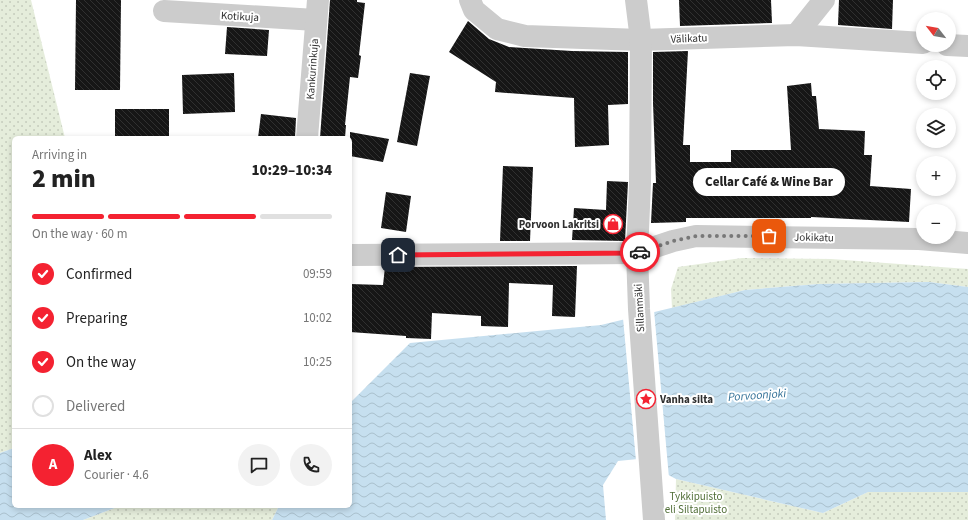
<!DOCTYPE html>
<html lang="en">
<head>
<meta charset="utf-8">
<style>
  :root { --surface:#fff; --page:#f2f2f2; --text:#222; --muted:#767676; --line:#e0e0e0; --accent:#f42231 }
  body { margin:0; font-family:"Source Sans 3",sans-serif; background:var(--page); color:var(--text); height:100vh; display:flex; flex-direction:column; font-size:15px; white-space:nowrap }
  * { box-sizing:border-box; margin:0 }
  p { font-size:13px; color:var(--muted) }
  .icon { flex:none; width:22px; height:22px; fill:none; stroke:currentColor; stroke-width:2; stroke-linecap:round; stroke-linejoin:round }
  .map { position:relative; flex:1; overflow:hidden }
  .panel { position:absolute; left:12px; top:136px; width:340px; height:372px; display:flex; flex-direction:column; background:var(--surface); border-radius:6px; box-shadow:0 2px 6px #0003 }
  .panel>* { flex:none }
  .needle { width:26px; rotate:301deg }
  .fabs { position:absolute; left:916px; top:12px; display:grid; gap:8px }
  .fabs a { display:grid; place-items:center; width:40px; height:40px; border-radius:50%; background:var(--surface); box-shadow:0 2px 6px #0003; font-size:20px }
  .pin { position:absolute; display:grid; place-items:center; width:34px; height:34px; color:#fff; margin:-17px; border-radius:8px; box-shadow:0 2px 6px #0006 }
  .courier { position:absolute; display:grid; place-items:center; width:40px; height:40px; margin:-20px; border:3px solid #f42231; border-radius:50%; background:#fff; color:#222; box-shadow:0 1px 5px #0007 }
  .bubble { position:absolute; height:28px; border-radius:14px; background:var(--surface); box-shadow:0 2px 6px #0003; font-size:13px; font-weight:800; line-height:28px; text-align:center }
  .head em { font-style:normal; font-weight:800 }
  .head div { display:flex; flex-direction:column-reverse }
  .head { display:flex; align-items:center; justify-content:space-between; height:68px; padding:0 20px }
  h1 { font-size:26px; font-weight:800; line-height:30px }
  .bar { display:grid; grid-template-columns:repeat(4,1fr); gap:6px 4px; align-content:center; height:48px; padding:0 20px }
  .bar i { height:5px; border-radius:3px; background:var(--line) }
  .bar .on { background:var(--accent) }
  .bar p { grid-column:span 4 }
  .line { display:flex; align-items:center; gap:10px; padding:0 20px; border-top:1px solid var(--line) }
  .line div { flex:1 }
  .round { display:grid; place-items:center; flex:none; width:42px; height:42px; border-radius:21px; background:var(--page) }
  ol { padding:0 20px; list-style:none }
  li { display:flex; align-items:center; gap:12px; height:44px }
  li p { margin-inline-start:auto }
  li .icon { padding:4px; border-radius:50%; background:var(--accent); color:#fff; stroke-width:4 }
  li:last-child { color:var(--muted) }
  li i { width:22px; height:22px; border:2px solid var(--line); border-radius:50% }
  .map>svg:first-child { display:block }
</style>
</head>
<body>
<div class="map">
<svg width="968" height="520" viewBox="0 0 968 520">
  <defs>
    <pattern id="green-dots" width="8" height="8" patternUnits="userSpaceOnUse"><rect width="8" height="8" fill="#e5eddb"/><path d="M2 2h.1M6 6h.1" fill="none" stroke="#c5ccbc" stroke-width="1.8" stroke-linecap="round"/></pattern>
    <pattern id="water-waves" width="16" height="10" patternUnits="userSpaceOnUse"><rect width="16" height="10" fill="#c6dfef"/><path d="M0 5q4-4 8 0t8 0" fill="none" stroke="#aac0cd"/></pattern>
    <pattern id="building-back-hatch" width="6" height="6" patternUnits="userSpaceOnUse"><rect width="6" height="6" fill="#161616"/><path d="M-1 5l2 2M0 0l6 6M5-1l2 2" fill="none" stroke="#303030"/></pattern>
  </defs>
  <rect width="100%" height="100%" fill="#fff"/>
  <g fill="url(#green-dots)">
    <path d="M0 0H31L65 138H14V448L0 453Z"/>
    <path d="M742 258 831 259 968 269V287L929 282 819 284 745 290 672 308 671 289 678 267Z"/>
    <path d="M676 479 823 513 868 492H968V520H675Z"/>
    <path d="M120 506H279L272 520H83Z"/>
  </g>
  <g fill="url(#water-waves)">
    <path d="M929 282 968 287V492H868L823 513 676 479 638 459 618 461 603 485 606 520H272L279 506H350V403L410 343 601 325 745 290 819 284Z"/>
    <path d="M14 448V506H120L83 520H0V453Z"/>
  </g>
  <path fill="#fff" d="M654 310 669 478 636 461 623 318Z"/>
  <g fill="url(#building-back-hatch)">
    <path d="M76 0H121L120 90H75Z"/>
    <path d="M330 0H357V2L365 3 359 55 361 56 358 78 350 77 345 125H346L345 138H320Z"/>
    <path d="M679 0H771L772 23 680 26Z"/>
    <path d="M839 0H893L892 29 838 25Z"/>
    <path d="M468 21 489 39 509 47 572 51 628 52V104L608 105 609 145 575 147 574 98 495 92 496 82 449 52Z"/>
    <path d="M227 27 269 30 267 56 225 54Z"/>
    <path d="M688 51 683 145H690V162H731V150H791L787 86 811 83 812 96H816L819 129 865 131 864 155H872L870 186 911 189 909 222 811 217V218H686V222L651 223 653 183H656L653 103V52Z"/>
    <path d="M234 73 235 112 183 114 182 75Z"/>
    <path d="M410 73 430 76 417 146 397 142Z"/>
    <rect x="115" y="109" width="54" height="29"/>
    <path d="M261 114 296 118 295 138H258Z"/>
    <path d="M350 132 389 139 383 162 350 156Z"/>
    <path d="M503 166 533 167 530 241H500Z"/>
    <path d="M607 181 628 182 625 241 572 240 574 208 606 210Z"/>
    <path d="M386 192 411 196 406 232 381 228Z"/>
    <path d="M577 266 575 317 552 316 553 285 509 283 508 327 481 326V316L432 313 431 339 406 338V336L350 332V284L383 285 385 267Z"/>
  </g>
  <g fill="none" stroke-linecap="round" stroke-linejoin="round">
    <g stroke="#ccc" stroke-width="22">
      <path d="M470 0 474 10 497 29 525 36 641 40 796 35 923 43"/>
      <path d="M636 0 641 40 640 184 637 253 639 309 654 520"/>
      <path d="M164 11 316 20"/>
      <path d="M796 35 824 0"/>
      <path d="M947 45 968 46"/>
      <path d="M307 138 318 0"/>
      <path d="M350 255 637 253 673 241 696 236 919 239 968 243"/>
    </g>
  </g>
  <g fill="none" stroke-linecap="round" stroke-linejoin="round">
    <path stroke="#787878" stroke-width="4" stroke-dasharray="0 7.2" d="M640 252 673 241 696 236H769"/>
    <path stroke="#f42231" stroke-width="5" d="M398 255 637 253 640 252"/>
  </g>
  <defs>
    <g id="shop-ring" transform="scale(1)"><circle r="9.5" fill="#fff" stroke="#f42231" stroke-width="1.5"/><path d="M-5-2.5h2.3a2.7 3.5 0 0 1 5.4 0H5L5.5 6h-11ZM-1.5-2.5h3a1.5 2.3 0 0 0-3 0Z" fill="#f42231"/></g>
    <g id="sight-ring" transform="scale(1)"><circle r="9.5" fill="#fff" stroke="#f42231" stroke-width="1.5"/><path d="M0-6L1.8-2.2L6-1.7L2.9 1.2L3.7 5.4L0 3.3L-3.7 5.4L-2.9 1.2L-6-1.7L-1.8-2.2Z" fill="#f42231"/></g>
  </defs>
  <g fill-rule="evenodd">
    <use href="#shop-ring" x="613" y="224"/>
    <use href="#sight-ring" x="646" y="399"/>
  </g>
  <g text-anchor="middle" stroke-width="4" stroke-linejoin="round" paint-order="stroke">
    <g font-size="11" fill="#2f2f2f" stroke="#fff">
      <text transform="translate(240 16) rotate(3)" y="4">Kotikuja</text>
      <text transform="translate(689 38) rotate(-2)" y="4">Välikatu</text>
      <text transform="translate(312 69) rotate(-86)" y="4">Kankurinkuja</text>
      <text transform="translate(814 237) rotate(1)" y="4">Jokikatu</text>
      <text transform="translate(639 308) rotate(-93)" y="4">Sillanmäki</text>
    </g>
    <g font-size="11" font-weight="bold" fill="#2f2f2f" stroke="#fff" text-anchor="end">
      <text x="599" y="228">Porvoon Lakritsi</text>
      <text x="660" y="403" text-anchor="start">Vanha silta</text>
    </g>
    <g font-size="11" fill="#516f38" stroke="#fff">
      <text x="696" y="500">Tykkipuisto<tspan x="696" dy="13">eli Siltapuisto</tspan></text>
    </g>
    <g font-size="12" font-style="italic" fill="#357298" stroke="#fff">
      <text transform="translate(757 395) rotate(-4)" y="4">Porvoonjoki</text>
    </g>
  </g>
</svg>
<div class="fabs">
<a><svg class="needle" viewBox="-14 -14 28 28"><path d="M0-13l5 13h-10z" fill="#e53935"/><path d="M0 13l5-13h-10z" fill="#767676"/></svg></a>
<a><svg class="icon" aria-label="locate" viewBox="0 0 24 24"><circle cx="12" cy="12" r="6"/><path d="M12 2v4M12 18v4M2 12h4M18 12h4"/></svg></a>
<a><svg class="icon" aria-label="layers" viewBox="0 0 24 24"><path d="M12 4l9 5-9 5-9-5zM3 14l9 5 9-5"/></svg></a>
<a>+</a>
<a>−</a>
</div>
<div class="pin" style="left:769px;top:236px;background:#ea580c"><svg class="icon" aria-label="bag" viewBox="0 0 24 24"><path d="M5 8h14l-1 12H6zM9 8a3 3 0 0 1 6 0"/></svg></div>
<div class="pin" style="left:398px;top:255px;background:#1f2937"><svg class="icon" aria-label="home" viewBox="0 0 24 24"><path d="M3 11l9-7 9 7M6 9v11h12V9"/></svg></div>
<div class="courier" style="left:640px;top:252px"><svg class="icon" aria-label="car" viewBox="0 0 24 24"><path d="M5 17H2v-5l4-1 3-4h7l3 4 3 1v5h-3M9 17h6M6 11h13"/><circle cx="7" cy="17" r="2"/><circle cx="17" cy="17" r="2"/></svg></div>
<div class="bubble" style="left:693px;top:168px;width:152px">Cellar Café &amp; Wine Bar</div>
<section class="panel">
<div class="head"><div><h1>2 min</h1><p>Arriving in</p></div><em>10:29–10:34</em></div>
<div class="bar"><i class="on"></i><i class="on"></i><i class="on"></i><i></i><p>On the way · 60 m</p></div>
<ol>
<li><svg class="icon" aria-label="check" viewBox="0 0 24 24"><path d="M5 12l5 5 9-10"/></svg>Confirmed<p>09:59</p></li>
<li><svg class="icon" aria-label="check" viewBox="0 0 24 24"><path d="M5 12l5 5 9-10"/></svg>Preparing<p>10:02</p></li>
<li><svg class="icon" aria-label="check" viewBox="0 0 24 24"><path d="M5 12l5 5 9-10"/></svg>On the way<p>10:25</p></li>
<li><i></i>Delivered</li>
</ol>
<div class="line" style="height:72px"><b class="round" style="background:var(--accent);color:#fff">A</b><div><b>Alex</b><p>Courier · 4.6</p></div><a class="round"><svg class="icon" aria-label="chat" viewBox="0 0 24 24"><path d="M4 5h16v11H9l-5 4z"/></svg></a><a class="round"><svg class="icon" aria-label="phone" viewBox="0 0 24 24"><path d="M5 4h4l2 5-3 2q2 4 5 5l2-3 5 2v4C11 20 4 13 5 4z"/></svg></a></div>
</section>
</div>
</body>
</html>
